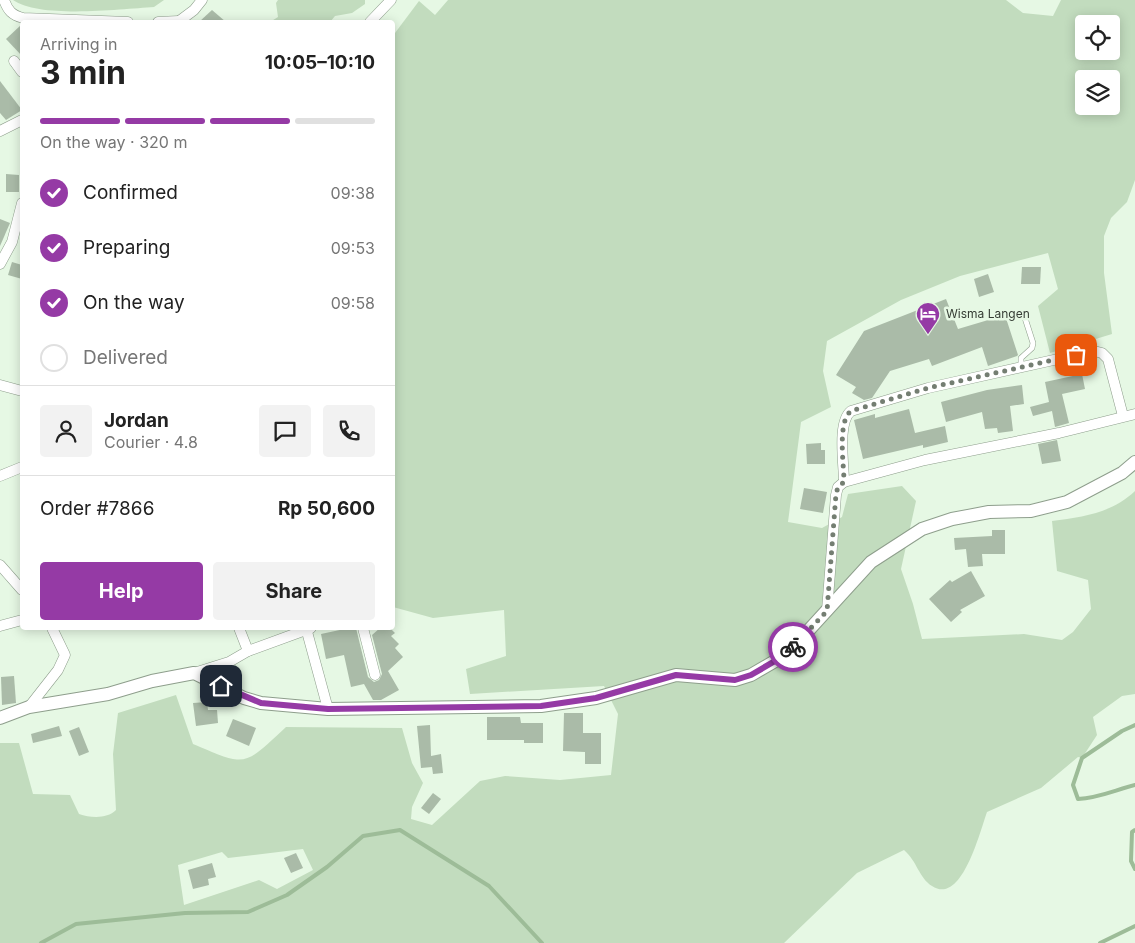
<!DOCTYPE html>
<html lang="en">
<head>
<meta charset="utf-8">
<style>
  :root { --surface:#fff; --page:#f2f2f2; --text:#222; --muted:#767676; --line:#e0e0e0; --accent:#953aa5 }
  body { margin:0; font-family:Inter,sans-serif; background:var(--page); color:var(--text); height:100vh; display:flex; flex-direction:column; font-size:19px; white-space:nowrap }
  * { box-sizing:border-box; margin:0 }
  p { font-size:16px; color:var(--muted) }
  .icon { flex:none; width:28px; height:28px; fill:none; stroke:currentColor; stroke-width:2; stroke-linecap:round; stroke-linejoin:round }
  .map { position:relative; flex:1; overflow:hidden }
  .sheet { position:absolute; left:20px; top:20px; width:375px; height:610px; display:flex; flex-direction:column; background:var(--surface); border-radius:5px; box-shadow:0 2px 12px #0003 }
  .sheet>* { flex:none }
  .fabs { position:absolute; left:1075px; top:15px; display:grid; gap:10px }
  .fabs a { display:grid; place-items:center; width:45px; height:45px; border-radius:5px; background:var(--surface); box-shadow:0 2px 12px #0003; font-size:25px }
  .pin { position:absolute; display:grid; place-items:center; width:42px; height:42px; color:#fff; margin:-21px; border-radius:10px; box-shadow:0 2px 8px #0006 }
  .courier { position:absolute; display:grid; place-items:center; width:50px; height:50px; margin:-25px; border:4px solid #953aa5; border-radius:50%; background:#fff; color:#222; box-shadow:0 1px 6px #0007 }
  .summary em { font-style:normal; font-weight:700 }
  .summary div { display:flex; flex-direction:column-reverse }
  .summary { display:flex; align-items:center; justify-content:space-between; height:85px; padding:0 20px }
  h1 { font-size:32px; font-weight:700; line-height:38px }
  .bar { display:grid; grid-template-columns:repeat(4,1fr); gap:8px 5px; align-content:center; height:60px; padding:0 20px }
  .bar i { height:6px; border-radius:4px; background:var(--line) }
  .bar .active { background:var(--accent) }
  .bar p { grid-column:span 4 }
  .line { display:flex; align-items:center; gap:12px; padding:0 20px; border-top:1px solid var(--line) }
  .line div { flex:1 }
  .round { display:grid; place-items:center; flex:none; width:52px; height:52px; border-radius:5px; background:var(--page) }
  ol { padding:0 20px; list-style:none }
  li { display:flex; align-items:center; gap:15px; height:55px }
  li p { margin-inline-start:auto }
  li .icon { padding:5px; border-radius:50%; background:var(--accent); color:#fff; stroke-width:4 }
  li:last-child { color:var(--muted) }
  li i { width:28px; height:28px; border:2px solid var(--line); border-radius:50% }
  .action { display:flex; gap:10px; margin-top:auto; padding:10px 20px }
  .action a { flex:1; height:58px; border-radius:5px; background:var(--accent); color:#fff; font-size:20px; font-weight:700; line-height:58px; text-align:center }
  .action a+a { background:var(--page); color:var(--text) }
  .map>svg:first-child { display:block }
</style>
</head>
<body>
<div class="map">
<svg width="1135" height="943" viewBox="0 0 1135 943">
  <rect width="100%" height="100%" fill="#e6f8e4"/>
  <g fill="#c2dcbe" fill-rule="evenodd">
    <path d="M13 0H164L154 7C121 9 40 19 13 0Z"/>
    <path d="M278 0H365V4L352 13 335 16 330 22H270L278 17 276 3Z"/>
    <path d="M448 0H1006L1023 13 1053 16 1061 0H1135V180L1127 202 1111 218 1104 236V273L1112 334 1050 353 1038 306 1058 289 1048 253 960 276 901 300 827 341 823 371 831 407 801 422 788 522 822 528 842 517 848 494 902 486 916 501 901 569 913 604 922 639 1024 634 1062 640 1073 632 1091 609 1088 580 1057 571 1052 521C1083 517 1112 513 1135 491V694L1122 696 1093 717 1097 735 1082 758 1078 757 1041 788 987 812C980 831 962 906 932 886 919 878 917 861 904 850L857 873 784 943H0V743H19L33 794 70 795 79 814C91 818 107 819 116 810L113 754 118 713 176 695 193 744C247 767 243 767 286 727L402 728 412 763 423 783 412 807 411 819 432 825 480 781 505 776 560 780 611 775 618 714 604 686 470 694 466 669 506 656 504 610 433 618 393 607 392 37 419 1 435 15ZM1084 24H1111V51H1084ZM1084 79H1111V106H1084ZM303 849 313 870 277 889 259 880 184 905 178 865 222 852 228 858Z"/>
  </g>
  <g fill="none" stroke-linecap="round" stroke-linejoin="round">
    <g stroke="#9dbc98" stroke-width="4">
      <path d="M1135 725 1122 731 1082 758 1073 785 1078 799C1099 798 1115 790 1135 785"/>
      <path d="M1135 830 1132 832 1131 861 1135 869"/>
      <path d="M41 943 76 924 185 913 248 912 287 895 327 867 363 836 400 830 489 886 542 943"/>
      <path d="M1100 943 1135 926"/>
    </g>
  </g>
  <g fill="#aabba8">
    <path d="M212 10 226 22H199Z"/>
    <path d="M21 25H22V56L6 39Z"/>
    <path d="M0 81 22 110 6 120 0 113Z"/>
    <path d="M6 174 19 175V192H6Z"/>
    <path d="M0 219 10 223 0 246Z"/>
    <path d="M12 262 22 265V279L8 275Z"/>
    <path d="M1022 267H1041L1040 284H1021Z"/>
    <path d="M988 274 994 292 979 297 974 279Z"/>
    <path d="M946 299 958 329 1005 315 1018 355 1017 356 988 366 982 347 932 366 929 359 890 371 872 398 864 400 852 393 856 387 836 375 864 331Z"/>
    <path d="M1082 374 1085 389 1062 394 1069 423 1055 427 1052 411 1033 416 1030 407 1049 402 1045 382Z"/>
    <path d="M1022 385 1024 404 1010 406 1013 431 998 433 997 428 985 429 982 412 946 422 941 402 987 390Z"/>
    <path d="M909 409 915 433 945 426 948 442 923 448V445L863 459 854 420 875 414V418Z"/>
    <path d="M1057 440 1061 461 1042 464 1038 444Z"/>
    <path d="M821 443V450H825V464H807L806 444Z"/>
    <path d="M804 488 827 492 823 513 800 509Z"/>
    <path d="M992 530H1005V554H982L983 566 968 567 966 549 955 550 954 538 992 536Z"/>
    <path d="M971 571 985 596 960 610 962 612 951 622 929 599 950 580 952 582Z"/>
    <path d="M349 628H356L368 677 374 682 379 680 382 674 372 635 380 628H390L395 633 391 636 399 644 395 648 403 657 388 671 399 690 381 700H373L364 684 351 687 344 655 326 659 321 634Z"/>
    <path d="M14 676 16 703 2 705 1 677Z"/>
    <path d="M207 702 208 710H217L218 723 196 726 193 703Z"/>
    <path d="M564 713H583V733H601V764H585V752L563 751Z"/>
    <path d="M487 717H520L521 723H543V743H524V740H487Z"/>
    <path d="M233 719 256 728 249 746 226 736Z"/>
    <path d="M430 725 431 756 441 754 443 773 433 774 432 767 421 768 417 726Z"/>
    <path d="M59 726 62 736 33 743 31 734Z"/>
    <path d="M79 727 89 752 79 756 69 731Z"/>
    <path d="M433 793 441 799 429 814 421 808Z"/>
    <path d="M296 853 303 868 291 873 284 858Z"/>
    <path d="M212 863 216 877 208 879 209 885 193 889 188 870Z"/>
  </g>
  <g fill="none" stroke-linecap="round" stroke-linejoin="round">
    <g stroke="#8e9e8c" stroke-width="6">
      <path id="service" d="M1021 368V358L1032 348 1033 343 1023 312"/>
    </g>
    <g stroke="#8e9e8c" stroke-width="11">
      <g id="minor">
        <path d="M4 0C8 11 12 15 23 18L128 22"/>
        <path d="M158 22 179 21"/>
        <path d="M178 22 194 10 202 0"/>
        <path d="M370 22 391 0"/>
        <path d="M14 61 22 72"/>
        <path d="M0 131 22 120"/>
        <path d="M0 264 12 242 22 203"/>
        <path d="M0 385 22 391"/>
        <path d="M0 476 22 467"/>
        <path d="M844 482C844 464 837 422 851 411L928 388 1094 351 1102 353 1108 359 1123 416"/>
        <path d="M0 565 22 590"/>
        <path d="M827 611 836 495 838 487 844 482 925 460 1059 433 1135 414"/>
        <path d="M0 626 22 620"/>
        <path d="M239 628 248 651"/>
        <path d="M306 628 328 709"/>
        <path d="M363 628 375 675"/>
        <path d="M194 673 229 662 248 651 311 628"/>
        <path d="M29 707 58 670 65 655 52 628"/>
      </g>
    </g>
    <g stroke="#8e9e8c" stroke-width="14">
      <path id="tertiary" d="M0 718 29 707 108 694 152 681 194 673 244 698 261 703 328 709 541 706 596 698 676 675 735 680 751 675 787 654 871 562 922 529 952 519 989 512 1031 511 1067 502 1122 473 1135 462"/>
    </g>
    <use href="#service" stroke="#fff" stroke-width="5"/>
    <use href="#minor" stroke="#fff" stroke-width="10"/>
    <use href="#tertiary" stroke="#fff" stroke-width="12"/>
  </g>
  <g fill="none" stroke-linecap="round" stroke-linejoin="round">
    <path stroke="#747e72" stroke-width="5" stroke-dasharray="0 9" d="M793 647 827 611 836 494 838 487 844 482C844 464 837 422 851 411L928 388 1076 355"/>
    <path stroke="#953aa5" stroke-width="6" d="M221 686 261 703 328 709 541 706 596 698 676 675 735 680 751 675 787 654 793 647"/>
  </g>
  <defs>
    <g id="hotel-pin" transform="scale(1.25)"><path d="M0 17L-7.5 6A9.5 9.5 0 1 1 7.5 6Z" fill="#953aa5" stroke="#e6f8e4"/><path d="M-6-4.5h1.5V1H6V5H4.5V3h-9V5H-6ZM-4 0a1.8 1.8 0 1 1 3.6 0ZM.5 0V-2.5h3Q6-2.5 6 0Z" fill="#fff"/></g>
  </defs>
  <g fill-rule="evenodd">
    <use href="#hotel-pin" x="928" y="314"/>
  </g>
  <g text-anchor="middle" stroke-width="5" stroke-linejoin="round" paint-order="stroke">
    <g font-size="12" fill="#363d35" stroke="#e6f8e4" text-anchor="start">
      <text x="946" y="318">Wisma Langen</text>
    </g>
  </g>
</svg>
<div class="fabs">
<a><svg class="icon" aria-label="locate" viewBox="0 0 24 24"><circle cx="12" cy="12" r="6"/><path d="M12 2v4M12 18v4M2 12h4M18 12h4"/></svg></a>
<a><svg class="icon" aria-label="layers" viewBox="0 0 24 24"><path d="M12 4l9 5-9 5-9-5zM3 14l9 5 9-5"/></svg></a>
</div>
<div class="pin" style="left:1076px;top:355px;background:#ea580c"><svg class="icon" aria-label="bag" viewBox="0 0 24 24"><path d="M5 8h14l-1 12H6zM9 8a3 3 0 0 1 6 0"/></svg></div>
<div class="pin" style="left:221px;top:686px;background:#1f2937"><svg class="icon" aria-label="home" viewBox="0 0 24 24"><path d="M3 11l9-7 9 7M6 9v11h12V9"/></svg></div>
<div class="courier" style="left:793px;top:647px"><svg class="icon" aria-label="bike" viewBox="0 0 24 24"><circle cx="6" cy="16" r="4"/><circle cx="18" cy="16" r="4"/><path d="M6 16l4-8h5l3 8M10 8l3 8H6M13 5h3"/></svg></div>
<section class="sheet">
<div class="summary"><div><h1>3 min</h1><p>Arriving in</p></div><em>10:05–10:10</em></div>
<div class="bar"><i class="active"></i><i class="active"></i><i class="active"></i><i></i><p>On the way · 320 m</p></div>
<ol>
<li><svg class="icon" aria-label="check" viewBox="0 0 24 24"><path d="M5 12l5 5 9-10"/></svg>Confirmed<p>09:38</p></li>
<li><svg class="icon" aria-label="check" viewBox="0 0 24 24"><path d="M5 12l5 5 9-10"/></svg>Preparing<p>09:53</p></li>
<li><svg class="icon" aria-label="check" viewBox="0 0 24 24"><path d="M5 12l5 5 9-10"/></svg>On the way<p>09:58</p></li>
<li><i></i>Delivered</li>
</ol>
<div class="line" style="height:90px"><a class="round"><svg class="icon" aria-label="person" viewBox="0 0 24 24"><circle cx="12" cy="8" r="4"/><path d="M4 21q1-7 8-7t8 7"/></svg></a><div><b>Jordan</b><p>Courier · 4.8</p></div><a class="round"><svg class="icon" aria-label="chat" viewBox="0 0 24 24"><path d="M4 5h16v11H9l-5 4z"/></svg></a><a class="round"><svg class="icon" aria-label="phone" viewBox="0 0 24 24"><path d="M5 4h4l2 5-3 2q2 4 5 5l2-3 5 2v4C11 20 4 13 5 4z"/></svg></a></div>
<div class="line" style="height:65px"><div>Order #7866</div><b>Rp 50,600</b></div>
<div class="action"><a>Help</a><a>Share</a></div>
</section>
</div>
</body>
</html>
